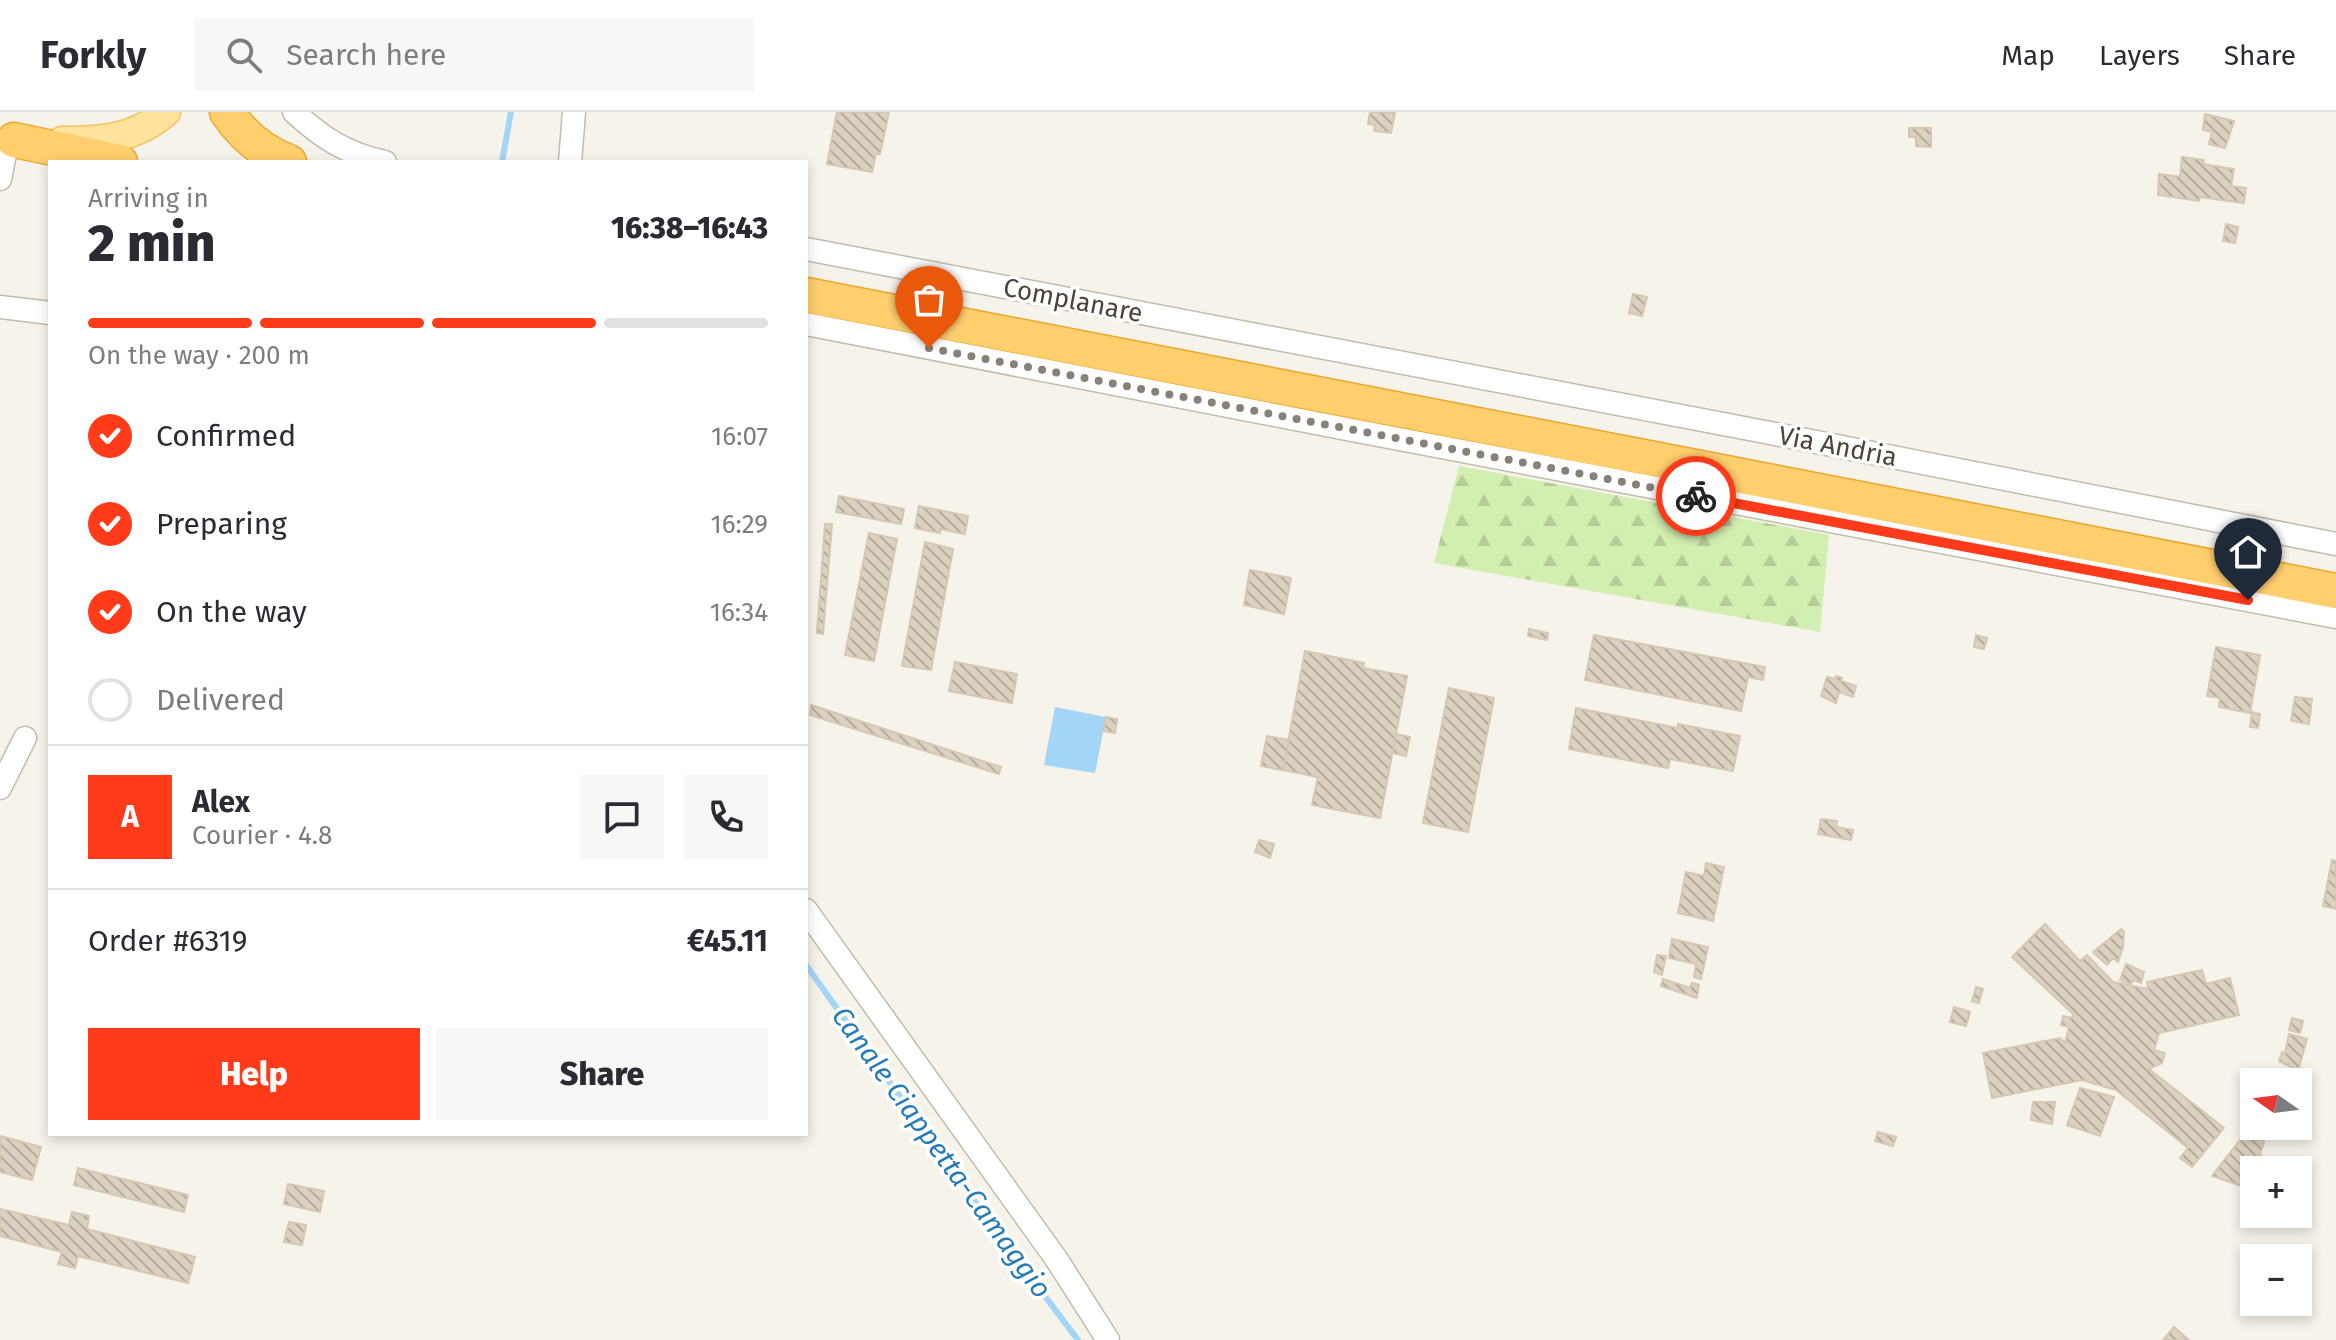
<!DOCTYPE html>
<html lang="en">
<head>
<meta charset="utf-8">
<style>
  :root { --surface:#fff; --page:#f7f7f7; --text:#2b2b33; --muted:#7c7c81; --line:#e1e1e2; --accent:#ff3b19 }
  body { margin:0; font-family:"Fira Sans",sans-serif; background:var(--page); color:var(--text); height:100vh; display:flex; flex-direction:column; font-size:30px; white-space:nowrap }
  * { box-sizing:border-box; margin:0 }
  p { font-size:26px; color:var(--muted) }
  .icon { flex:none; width:44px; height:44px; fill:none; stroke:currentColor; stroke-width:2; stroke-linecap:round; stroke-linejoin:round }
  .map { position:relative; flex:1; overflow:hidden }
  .details { position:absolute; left:48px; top:48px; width:760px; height:976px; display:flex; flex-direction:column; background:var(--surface); border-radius:0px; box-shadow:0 4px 12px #0003 }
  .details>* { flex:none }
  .needle { width:52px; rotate:284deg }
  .buttons { position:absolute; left:2240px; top:956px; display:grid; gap:16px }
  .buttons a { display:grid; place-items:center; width:72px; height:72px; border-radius:0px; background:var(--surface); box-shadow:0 4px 12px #0003; font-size:40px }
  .pin { position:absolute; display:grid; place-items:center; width:68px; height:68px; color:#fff; margin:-82px -34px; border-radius:50% 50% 50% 0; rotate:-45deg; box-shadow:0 0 8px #0007 }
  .pin .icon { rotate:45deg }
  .courier { position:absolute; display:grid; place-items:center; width:80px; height:80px; margin:-40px; border:6px solid #ff3b19; border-radius:50%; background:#fff; color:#222; box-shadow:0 2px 10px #0007 }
  .overview em { font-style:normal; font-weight:800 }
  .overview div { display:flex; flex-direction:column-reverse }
  .overview { display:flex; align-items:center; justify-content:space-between; height:136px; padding:0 40px }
  h1 { font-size:52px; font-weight:800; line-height:60px }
  .bar { display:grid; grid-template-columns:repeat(4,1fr); gap:12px 8px; align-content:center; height:96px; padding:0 40px }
  .bar i { height:10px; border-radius:6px; background:var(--line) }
  .bar .current { background:var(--accent) }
  .bar p { grid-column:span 4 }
  .line { display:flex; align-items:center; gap:20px; padding:0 40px; border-top:2px solid var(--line) }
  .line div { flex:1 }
  .round { display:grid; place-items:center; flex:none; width:84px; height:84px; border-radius:0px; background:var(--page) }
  ol { padding:0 40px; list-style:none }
  li { display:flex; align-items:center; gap:24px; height:88px }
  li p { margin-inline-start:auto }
  li .icon { padding:8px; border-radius:50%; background:var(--accent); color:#fff; stroke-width:4 }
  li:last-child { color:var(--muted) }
  li i { width:44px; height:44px; border:4px solid var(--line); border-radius:50% }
  .button { display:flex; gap:16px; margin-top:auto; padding:16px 40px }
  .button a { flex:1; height:92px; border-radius:0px; background:var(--accent); color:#fff; font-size:32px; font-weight:800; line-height:92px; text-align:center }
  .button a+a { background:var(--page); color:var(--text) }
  header { display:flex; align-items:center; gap:48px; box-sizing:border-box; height:112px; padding:0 40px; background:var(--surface); border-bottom:2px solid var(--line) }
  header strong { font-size:38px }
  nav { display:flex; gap:44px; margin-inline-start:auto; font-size:28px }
  .search { width:560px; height:72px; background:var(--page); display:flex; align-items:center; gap:20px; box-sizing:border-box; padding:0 28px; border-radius:0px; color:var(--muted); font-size:30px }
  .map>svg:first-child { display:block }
</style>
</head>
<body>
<header>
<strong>Forkly</strong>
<div class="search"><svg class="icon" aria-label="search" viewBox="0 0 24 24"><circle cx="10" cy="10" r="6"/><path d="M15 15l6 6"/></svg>Search here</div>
<nav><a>Map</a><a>Layers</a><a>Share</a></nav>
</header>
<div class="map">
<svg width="2336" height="1228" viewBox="0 0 2336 1228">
  <defs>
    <pattern id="forest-firs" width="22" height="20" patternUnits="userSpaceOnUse" patternTransform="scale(2)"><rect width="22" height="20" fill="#d2eeb0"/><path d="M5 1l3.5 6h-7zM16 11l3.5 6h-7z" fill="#b6cd98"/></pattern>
    <pattern id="building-back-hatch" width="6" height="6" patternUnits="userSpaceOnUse" patternTransform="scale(2)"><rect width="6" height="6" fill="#dcd2c1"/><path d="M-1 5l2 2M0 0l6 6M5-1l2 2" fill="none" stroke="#b5ac9e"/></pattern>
  </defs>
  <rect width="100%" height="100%" fill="#f6f3ea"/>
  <path fill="url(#forest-firs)" d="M1459 354 1829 423 1820 520 1434 451Z"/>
  <path fill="#a3d5f7" d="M1055 595 1106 605 1095 661 1044 653Z"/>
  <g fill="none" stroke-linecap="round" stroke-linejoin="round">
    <g stroke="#a3d5f7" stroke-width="6">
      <path d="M502 50 511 0"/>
      <path d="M806 853 998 1122 1078 1228"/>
    </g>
  </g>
  <g fill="url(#building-back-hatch)" stroke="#d5c7b1" stroke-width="2">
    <path d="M837 0H889L880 42H876L872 60 827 52Z"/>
    <path d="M1370 0H1395L1391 21 1374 19 1375 13 1368 12Z"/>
    <path d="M2205 2 2234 9 2225 36 2209 32 2212 20 2203 18Z"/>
    <path d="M1909 16H1931V35L1916 34V25H1909Z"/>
    <path d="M2182 45 2204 48 2203 52 2234 57 2231 74 2246 76 2244 91 2200 85 2199 89 2158 83 2159 62 2180 65Z"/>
    <path d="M2226 112 2238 115 2235 131 2223 129Z"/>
    <path d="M1633 182 1647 185 1642 204 1629 201Z"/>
    <path d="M839 384 904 397 901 412 836 400Z"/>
    <path d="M919 394 968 404 965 422 940 417V421L915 416Z"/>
    <path d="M825 412H832L823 522 817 521Z"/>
    <path d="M869 421 897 427 874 549 845 543Z"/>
    <path d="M925 430 953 437 931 558 902 554Z"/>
    <path d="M1250 458 1291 466 1284 502 1244 493Z"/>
    <path d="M1529 517 1548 521 1547 528 1528 524Z"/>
    <path d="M1594 523 1765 555 1763 568 1748 565 1741 599 1585 568Z"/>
    <path d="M1976 523 1987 526 1984 537 1974 535Z"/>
    <path d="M2216 535 2260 543 2250 601 2219 595 2220 586 2207 584Z"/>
    <path d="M1305 539 1364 551 1363 556 1407 564 1380 706 1312 693 1318 665 1283 658Z"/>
    <path d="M955 550 1017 562 1012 591 949 579Z"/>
    <path d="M1836 564 1842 566 1841 569 1856 574 1853 585 1839 580 1836 591 1821 584 1827 565 1836 567Z"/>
    <path d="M1449 576 1494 586 1468 720 1423 711Z"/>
    <path d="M2295 585 2312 587 2309 612 2291 609Z"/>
    <path d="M811 593 1001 655 999 662 810 603Z"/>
    <path d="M1576 596 1678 616V612L1740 624 1733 659 1670 647 1668 656 1569 637Z"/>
    <path d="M2252 600 2260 602 2258 616 2250 615Z"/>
    <path d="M1106 605 1117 607 1115 621 1103 619Z"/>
    <path d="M1396 622 1410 625 1406 644 1393 641Z"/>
    <path d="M1267 624 1289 628 1283 658 1261 654Z"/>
    <path d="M1821 707 1837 709 1836 715 1853 718 1851 728 1818 722Z"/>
    <path d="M1259 728 1274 732 1270 746 1255 740Z"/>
    <path d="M2332 748 2336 749V797L2323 794Z"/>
    <path d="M1706 751 1724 755 1713 809 1678 801 1686 760 1704 764Z"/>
    <path d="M2045 812 2080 849 2087 843 2113 870 2148 877 2147 870 2202 858 2206 872 2230 866 2239 903 2159 921 2154 938 2165 941 2162 951 2149 957 2224 1016 2192 1055 2180 1046 2188 1036 2116 978 2082 968 1992 986 1983 941 2060 926 2065 931 2069 915 2061 913 2063 904 2072 906 2073 902 2012 845Z"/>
    <path d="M2121 817 2124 820 2123 835 2118 850 2113 846 2107 853 2093 840Z"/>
    <path d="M1672 827 1708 835 1701 867 1694 865 1696 852 1669 846Z"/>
    <path d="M1657 843 1666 844 1662 863 1654 860Z"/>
    <path d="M2126 852 2144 860 2141 871 2133 868 2131 872 2120 868Z"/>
    <path d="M1663 867 1690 876 1692 871 1699 873 1697 886 1661 874Z"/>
    <path d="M1976 875 1983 877 1979 891 1972 889Z"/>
    <path d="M1954 895 1970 900 1966 914 1950 910Z"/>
    <path d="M2292 906 2303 909 2300 921 2289 918Z"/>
    <path d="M2289 922 2307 927 2298 959 2279 949 2282 940 2285 941Z"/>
    <path d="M2080 976 2114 985 2100 1024 2067 1013Z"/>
    <path d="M2033 990H2055L2052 1012 2031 1008Z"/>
    <path d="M2244 1018 2264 1029 2260 1043 2277 1055 2276 1058H2254V1078L2212 1064 2240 1028Z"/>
    <path d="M1878 1020 1896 1025 1893 1034 1875 1029Z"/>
    <path d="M0 1024 41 1035 32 1068 0 1060Z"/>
    <path d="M78 1056 188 1083 184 1100 74 1073Z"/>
    <path d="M288 1072 324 1079 320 1100 284 1092Z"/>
    <path d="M0 1097 69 1113 72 1100 89 1104 87 1117 195 1145 188 1171 78 1144 75 1156 58 1152 62 1140 0 1124Z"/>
    <path d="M289 1110 306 1113 302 1133 284 1130Z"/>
    <path d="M2174 1215 2189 1228H2163Z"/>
  </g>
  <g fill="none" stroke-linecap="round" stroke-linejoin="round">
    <g stroke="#c3bbac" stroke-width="25">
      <g id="minor">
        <path d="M294 0C322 26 347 42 385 50"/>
        <path d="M570 50 574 0"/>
        <path d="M0 67 8 27"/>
        <path d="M806 137 1765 320 2336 432"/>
        <path d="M0 195 50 201"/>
        <path d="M806 212 1357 319 2336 505"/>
        <path d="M0 676 25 626"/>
        <path d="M806 798 1057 1148 1108 1228"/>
      </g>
    </g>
    <g stroke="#efc460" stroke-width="31">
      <path id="major" d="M62 29C101 29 135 27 166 0"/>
    </g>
    <g stroke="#eba62f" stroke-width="37">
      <g id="highway">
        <path d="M227 0C243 24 262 40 289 50"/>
        <path d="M14 28 120 50"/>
        <path d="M806 183 2336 479"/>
      </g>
    </g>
    <use href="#minor" stroke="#fff" stroke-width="22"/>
    <use href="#major" stroke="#ffe29b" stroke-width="28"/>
    <use href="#highway" stroke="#ffce6d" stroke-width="34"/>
  </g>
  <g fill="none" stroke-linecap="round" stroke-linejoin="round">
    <path stroke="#888176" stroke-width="8" stroke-dasharray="0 14.4" d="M929 236 1696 384"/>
    <path stroke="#ff3b19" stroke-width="10" d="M1696 384 2248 488"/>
  </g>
  <g text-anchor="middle" stroke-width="7" stroke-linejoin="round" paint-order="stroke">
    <g font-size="26" fill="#4c4437" stroke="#fff">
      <text transform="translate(1073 188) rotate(11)" y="9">Complanare</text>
      <text transform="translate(1838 334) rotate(11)" y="9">Via Andria</text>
    </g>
    <g font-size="28" font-style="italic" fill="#247aba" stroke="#fff">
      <text transform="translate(942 1040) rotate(54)" y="10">Canale Ciappetta-Camaggio</text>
    </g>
  </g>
</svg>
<div class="buttons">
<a><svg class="needle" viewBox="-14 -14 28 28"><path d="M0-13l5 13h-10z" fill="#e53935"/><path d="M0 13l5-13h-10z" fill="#7c7c81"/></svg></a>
<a>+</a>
<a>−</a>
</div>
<div class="pin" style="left:929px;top:236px;background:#ea580c"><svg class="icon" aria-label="bag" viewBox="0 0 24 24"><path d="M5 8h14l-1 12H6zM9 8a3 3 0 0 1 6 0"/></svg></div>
<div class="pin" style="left:2248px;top:488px;background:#1f2937"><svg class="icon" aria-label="home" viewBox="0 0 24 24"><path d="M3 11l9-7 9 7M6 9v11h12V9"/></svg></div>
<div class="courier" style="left:1696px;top:384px"><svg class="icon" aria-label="bike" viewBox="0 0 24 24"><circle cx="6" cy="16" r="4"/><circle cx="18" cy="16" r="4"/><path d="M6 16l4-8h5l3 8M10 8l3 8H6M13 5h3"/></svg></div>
<section class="details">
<div class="overview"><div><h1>2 min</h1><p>Arriving in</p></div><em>16:38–16:43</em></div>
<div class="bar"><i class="current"></i><i class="current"></i><i class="current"></i><i></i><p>On the way · 200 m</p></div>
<ol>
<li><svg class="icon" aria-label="check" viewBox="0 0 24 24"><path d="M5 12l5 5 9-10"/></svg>Confirmed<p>16:07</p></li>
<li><svg class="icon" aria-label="check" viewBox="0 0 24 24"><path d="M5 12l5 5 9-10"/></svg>Preparing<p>16:29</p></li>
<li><svg class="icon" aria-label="check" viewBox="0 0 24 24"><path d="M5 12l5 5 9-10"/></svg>On the way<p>16:34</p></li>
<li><i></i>Delivered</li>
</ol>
<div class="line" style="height:144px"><b class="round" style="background:var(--accent);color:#fff">A</b><div><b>Alex</b><p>Courier · 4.8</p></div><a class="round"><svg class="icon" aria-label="chat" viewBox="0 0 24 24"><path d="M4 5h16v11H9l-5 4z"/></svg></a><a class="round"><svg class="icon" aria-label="phone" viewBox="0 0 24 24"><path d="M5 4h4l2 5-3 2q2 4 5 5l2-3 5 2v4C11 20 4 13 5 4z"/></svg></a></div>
<div class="line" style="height:104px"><div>Order #6319</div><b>€45.11</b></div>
<div class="button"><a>Help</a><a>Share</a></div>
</section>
</div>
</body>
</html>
